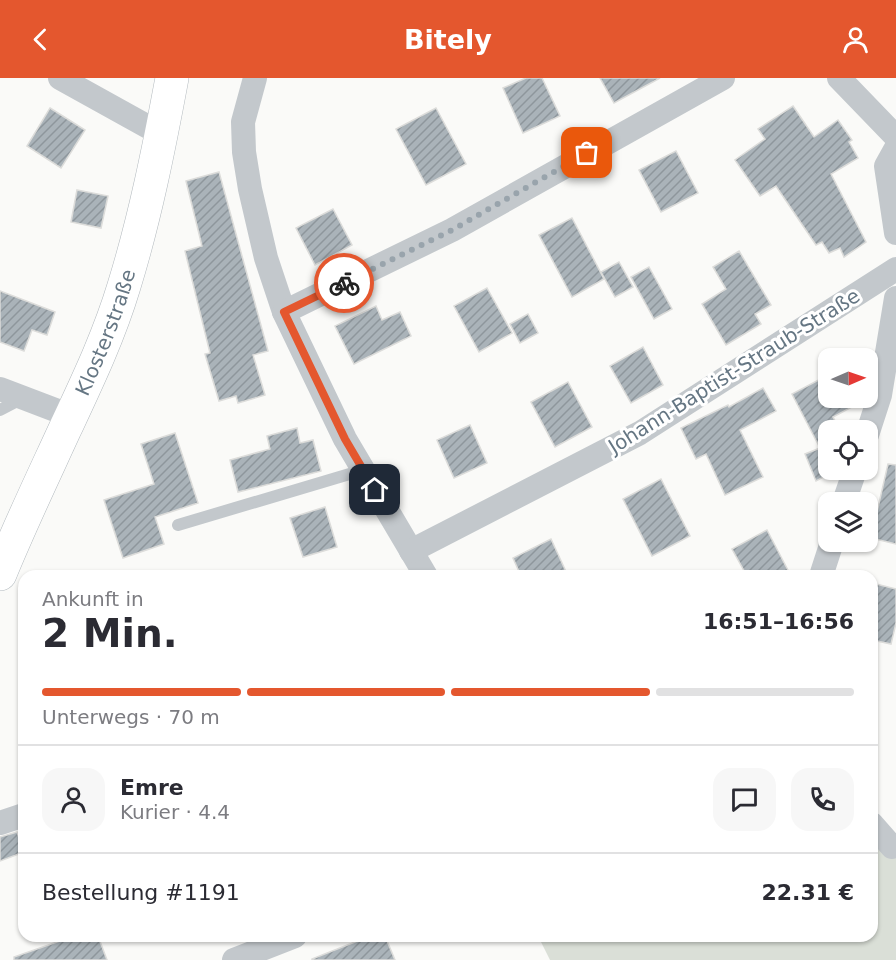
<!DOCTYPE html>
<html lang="de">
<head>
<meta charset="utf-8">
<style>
  :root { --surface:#fff; --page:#f7f7f7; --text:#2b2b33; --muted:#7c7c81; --line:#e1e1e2; --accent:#e4572e }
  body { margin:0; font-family:"DejaVu Sans",sans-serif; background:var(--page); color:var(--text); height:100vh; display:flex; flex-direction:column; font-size:22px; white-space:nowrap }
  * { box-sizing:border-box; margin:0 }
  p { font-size:20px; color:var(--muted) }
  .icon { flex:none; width:33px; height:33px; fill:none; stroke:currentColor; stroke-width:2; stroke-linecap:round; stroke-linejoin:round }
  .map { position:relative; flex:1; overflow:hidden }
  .sheet { position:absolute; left:18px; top:492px; width:860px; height:372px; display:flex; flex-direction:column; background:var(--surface); border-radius:18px; box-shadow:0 2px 4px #0004 }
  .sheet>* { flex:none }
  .needle { width:39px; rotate:88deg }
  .tools { position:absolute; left:818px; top:270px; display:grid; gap:12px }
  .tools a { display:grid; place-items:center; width:60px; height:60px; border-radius:12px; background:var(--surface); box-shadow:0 2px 4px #0004; font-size:30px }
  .pin { position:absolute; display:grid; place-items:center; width:51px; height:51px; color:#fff; margin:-26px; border-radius:12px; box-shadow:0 3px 9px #0006 }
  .courier { position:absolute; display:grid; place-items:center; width:60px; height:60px; margin:-30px; border:4px solid #e4572e; border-radius:50%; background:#fff; color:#222; box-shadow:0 2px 8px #0007 }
  .overview em { font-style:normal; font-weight:600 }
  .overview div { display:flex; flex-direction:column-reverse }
  .overview { display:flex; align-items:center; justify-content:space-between; height:102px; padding:0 24px }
  h1 { font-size:39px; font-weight:600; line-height:45px }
  .bar { display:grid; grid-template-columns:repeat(4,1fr); gap:9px 6px; align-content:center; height:72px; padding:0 24px }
  .bar i { height:8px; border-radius:4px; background:var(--line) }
  .bar .current { background:var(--accent) }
  .bar p { grid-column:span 4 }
  .line { display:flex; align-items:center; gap:15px; padding:0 24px; border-top:2px solid var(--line) }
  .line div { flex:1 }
  .round { display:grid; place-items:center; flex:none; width:63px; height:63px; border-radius:18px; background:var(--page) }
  header { display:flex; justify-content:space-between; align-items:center; height:78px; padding:0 24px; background:var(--accent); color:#fff; font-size:27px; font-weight:600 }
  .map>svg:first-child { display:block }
</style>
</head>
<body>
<header><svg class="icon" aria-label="back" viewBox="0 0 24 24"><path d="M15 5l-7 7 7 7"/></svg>Bitely<svg class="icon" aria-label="person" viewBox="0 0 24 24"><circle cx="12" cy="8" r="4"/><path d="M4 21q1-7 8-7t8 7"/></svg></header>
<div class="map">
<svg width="896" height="882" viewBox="0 0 896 882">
  <defs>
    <pattern id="building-hatch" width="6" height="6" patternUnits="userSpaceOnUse" patternTransform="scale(1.5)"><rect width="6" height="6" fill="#aab3b9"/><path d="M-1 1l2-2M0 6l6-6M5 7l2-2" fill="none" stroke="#8e969c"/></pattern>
  </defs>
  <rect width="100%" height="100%" fill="#fafaf8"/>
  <path fill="#dadfd7" d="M872 758 896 775V882H550L538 858H872Z"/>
  <g fill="url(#building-hatch)" stroke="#dcdcda" stroke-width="1.5">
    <path d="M526 0H542L560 38 523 55 503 10Z"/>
    <path d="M600 0H660L614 25Z"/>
    <path d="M793 28 814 59 838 42 852 62 849 64 858 80 831 96 866 164 844 179 840 170 829 175 822 164 816 167 776 108 760 118 735 82 765 61 758 51Z"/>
    <path d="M50 30 85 52 61 90 27 68Z"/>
    <path d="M436 30 466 86 426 107 396 51Z"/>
    <path d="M676 73 698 115 661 134 639 92Z"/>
    <path d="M219 94 268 273 253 277 265 317 238 325 236 318 219 323 205 276 210 275 185 173 202 168 186 103Z"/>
    <path d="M77 112 108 118 101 150 71 144Z"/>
    <path d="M333 131 352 167 315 187 296 150Z"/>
    <path d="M572 140 604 201 572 219 539 157Z"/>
    <path d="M739 173 771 227 755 236 761 246 726 267 702 226 726 211 713 189Z"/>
    <path d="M619 184 633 209 615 219 601 194Z"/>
    <path d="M649 189 672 231 654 241 631 199Z"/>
    <path d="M487 210 512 255 479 274 454 228Z"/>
    <path d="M0 213 55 234 47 257 32 252 24 273 0 264Z"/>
    <path d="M376 228 382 242 400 234 411 258 354 286 335 248Z"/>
    <path d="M528 236 538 255 520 265 510 246Z"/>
    <path d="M643 269 663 307 631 325 610 288Z"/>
    <path d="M828 297V320H864L863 323 833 339 840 352H828V392H832L833 394 816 403 805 376 820 370 792 316Z"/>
    <path d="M568 304 592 349 555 369 531 324Z"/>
    <path d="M763 310 776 333 740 352 763 399 725 417 706 376 696 381 681 350 728 327 729 329Z"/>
    <path d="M470 347 487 385 454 400 437 362Z"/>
    <path d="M297 350 300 365 313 362 321 393 238 414 230 382 270 371 267 358Z"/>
    <path d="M175 355 198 425 155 439 164 466 123 480 104 422 154 406 141 366Z"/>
    <path d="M888 386 896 387V466L871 460Z"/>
    <path d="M661 401 690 458 652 478 623 421Z"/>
    <path d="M325 429 337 469 303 479 290 440Z"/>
    <path d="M767 452 791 498H747L732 471Z"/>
    <path d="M551 461 568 498H521L513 480Z"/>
    <path d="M872 505 896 511V545L891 566 872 562Z"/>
    <path d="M17 754 24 774 0 783V759Z"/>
    <path d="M74 858H98L107 882H14V879Z"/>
    <path d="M370 858H385L395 882H312V881Z"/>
  </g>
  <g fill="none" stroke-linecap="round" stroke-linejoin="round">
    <g stroke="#b3babf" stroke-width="34">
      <g id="secondary">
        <path id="s1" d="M0 496C20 447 43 399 65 351 87 304 109 258 124 208 145 140 159 70 172 0"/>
      </g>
    </g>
    <g stroke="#c3c8cc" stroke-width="12">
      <path d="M0 332 23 320"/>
      <path d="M178 447 363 392"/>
    </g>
    <g stroke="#c3c8cc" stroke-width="24">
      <path d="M60 0 161 56"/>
      <path d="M255 0 243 44 244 74 250 111 266 180 284 234 345 361 426 498"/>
      <path d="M839 0 896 59"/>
      <path d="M896 70 886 88 896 155"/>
      <path d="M284 234 452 152 723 0"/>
      <path d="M0 311 71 338"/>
      <path d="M867 357 880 317 896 220"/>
      <path d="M844 424 855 392"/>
      <path d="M411 473 640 355 896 191"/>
      <path d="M821 498 832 464"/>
      <path d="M0 745 24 737"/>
      <path d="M872 746 892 769"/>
      <path d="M234 882 295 858"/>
    </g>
    <use href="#secondary" stroke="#fff" stroke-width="33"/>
  </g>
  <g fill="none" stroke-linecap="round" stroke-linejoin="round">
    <path stroke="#99a4ac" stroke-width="6" stroke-dasharray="0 10.8" d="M344 205 452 152 587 75"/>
    <path stroke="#e4572e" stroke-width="8" d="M344 205 284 234 345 361 375 412"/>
  </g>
  <g text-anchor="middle" stroke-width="6" stroke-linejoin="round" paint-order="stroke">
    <g font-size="20" fill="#657683" stroke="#fff">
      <text dy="7" stroke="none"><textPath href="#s1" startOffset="264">Klosterstraße</textPath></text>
      <text transform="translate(734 293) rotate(-32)" y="7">Johann-Baptist-Straub-Straße</text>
    </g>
  </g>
</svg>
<div class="tools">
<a><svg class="needle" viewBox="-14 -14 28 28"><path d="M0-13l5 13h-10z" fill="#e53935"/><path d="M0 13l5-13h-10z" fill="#7c7c81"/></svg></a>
<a><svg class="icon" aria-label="locate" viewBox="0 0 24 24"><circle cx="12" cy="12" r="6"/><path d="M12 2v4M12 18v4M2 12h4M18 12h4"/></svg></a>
<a><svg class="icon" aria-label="layers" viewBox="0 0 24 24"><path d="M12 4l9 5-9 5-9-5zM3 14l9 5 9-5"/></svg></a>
</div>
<div class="pin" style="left:587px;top:75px;background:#ea580c"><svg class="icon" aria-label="bag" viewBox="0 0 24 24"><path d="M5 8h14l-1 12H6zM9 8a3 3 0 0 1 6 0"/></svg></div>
<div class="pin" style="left:375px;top:412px;background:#1f2937"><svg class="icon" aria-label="home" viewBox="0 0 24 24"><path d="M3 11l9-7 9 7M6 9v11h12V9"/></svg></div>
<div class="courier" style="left:344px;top:205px"><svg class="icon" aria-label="bike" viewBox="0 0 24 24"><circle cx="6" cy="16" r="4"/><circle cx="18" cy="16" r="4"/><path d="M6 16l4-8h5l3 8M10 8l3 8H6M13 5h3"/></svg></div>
<section class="sheet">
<div class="overview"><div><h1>2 Min.</h1><p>Ankunft in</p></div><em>16:51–16:56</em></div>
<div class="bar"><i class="current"></i><i class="current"></i><i class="current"></i><i></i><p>Unterwegs · 70 m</p></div>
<div class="line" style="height:108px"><a class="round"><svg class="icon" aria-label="person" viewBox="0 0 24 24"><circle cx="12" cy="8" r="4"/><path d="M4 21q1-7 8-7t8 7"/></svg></a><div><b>Emre</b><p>Kurier · 4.4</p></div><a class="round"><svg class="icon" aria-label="chat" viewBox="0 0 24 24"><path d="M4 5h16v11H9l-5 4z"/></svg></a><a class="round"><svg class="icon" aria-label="phone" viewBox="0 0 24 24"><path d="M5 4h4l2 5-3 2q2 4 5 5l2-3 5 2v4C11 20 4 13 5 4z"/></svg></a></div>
<div class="line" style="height:78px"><div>Bestellung #1191</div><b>22.31 €</b></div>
</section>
</div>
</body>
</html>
